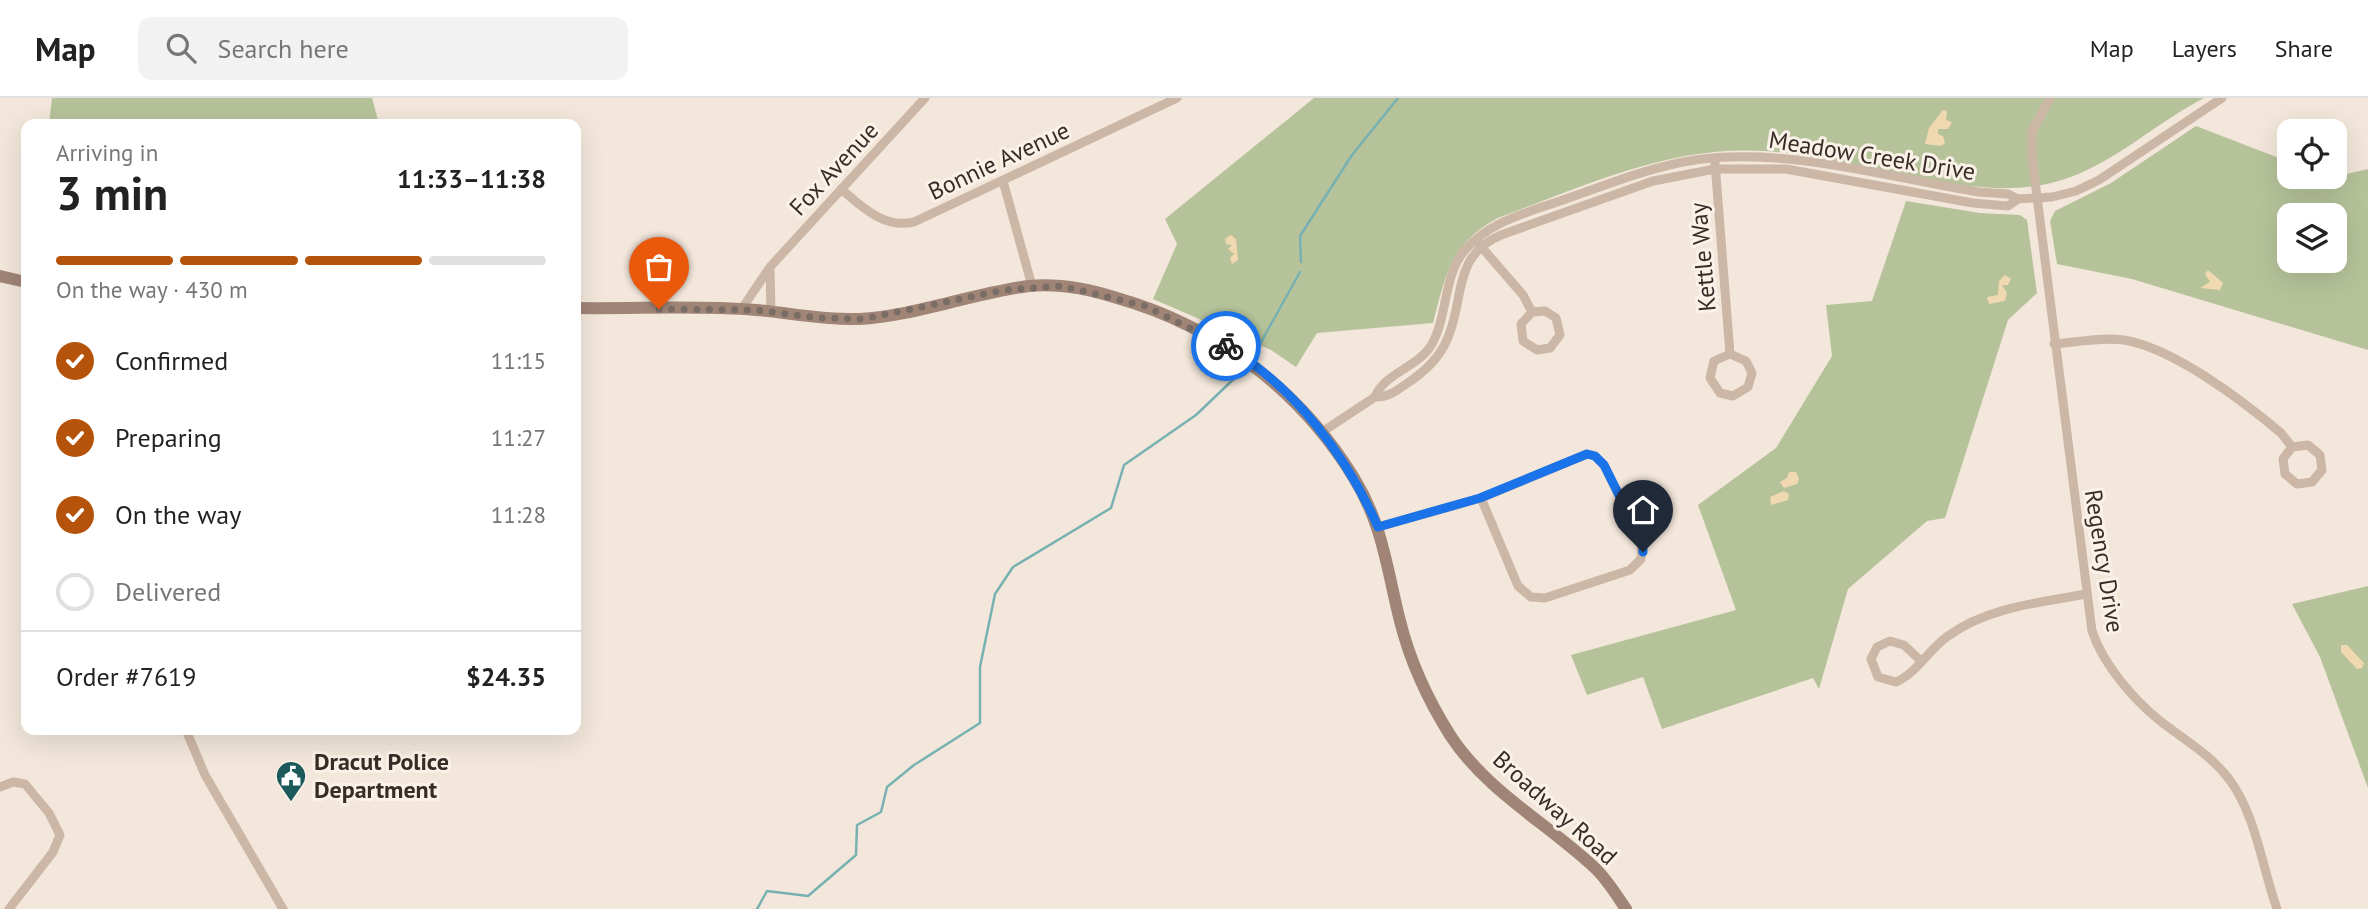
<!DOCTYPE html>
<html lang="en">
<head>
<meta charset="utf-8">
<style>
  :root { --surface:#fff; --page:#f2f2f2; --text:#222; --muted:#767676; --line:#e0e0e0; --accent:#b45309 }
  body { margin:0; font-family:"PT Sans",sans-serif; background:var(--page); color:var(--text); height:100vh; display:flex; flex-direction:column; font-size:26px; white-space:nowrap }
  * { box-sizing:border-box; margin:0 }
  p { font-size:23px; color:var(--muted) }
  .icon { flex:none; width:38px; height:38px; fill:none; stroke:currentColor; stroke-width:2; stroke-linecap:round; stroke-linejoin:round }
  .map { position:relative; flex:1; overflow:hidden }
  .drawer { position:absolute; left:21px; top:21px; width:560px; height:616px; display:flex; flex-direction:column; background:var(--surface); border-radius:14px; box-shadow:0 7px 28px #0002 }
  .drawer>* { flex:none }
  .controls { position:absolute; left:2277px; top:21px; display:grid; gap:14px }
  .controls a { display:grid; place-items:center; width:70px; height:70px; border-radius:14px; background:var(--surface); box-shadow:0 7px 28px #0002; font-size:35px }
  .pin { position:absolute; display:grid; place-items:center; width:60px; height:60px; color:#fff; margin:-72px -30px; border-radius:50% 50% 50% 0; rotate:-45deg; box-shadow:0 0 7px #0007 }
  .pin .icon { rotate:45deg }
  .courier { position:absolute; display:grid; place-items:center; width:70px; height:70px; margin:-35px; border:5px solid #1a73e8; border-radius:50%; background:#fff; color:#222; box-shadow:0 2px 9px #0007 }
  .head em { font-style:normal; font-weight:700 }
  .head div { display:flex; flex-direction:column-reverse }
  .head { display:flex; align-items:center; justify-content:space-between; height:119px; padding:0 35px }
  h1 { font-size:46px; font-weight:700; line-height:52px }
  .bar { display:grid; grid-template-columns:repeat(4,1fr); gap:10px 7px; align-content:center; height:84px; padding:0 35px }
  .bar i { height:9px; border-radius:5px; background:var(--line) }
  .bar .on { background:var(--accent) }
  .bar p { grid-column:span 4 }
  .line { display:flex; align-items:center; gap:18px; padding:0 35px; border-top:2px solid var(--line) }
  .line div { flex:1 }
  ol { padding:0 35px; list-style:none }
  li { display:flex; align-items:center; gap:21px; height:77px }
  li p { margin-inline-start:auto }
  li .icon { padding:7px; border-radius:50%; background:var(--accent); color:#fff; stroke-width:4 }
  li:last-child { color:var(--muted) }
  li i { width:38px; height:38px; border:4px solid var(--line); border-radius:50% }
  header { display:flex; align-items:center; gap:42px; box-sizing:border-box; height:98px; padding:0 35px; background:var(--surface); border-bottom:2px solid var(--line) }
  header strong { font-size:33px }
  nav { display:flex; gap:38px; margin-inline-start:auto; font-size:24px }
  .search { width:490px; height:63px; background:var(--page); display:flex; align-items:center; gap:18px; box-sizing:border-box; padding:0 24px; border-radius:14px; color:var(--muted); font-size:26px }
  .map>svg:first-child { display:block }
</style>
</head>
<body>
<header>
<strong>Map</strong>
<div class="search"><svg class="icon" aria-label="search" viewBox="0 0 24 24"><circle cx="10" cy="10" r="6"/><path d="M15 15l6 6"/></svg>Search here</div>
<nav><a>Map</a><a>Layers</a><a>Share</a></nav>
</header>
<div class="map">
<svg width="2368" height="811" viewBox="0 0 2368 811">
  <rect width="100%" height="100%" fill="#f3e7db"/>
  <g fill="#b6c39a" fill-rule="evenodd">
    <path d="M52 0H372L379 26H49Z"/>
    <path d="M1314 0H2204C2150 28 2107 73 2047 86 1962 104 1852 58 1764 53 1670 47 1584 88 1498 120 1450 146 1446 176 1433 225L1317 235 1296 269 1271 252 1153 201 1177 146 1165 121Z"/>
    <path d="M2196 28 2289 64V79H2334L2368 71V252L2132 181 2057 166 2050 123 2055 113 2111 85ZM2289 117H2334V163H2289Z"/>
    <path d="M1906 103 1980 115 2020 117 2027 122 2037 195 2008 222 1945 420 1927 423 1848 491 1819 591 1813 580 1662 631 1643 579 1587 597 1571 557 1736 512 1698 407 1776 350 1832 258 1826 207 1872 203Z"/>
    <path d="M2368 488V690L2320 559 2292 506Z"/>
  </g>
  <g fill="#f0d8b0">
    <path d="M1943 12 1947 13 1946 22 1952 24 1948 31H1938V36L1943 38 1945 45 1941 48 1925 46 1929 30Z"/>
    <path d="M1231 137 1236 141 1238 162 1232 166 1230 160 1234 156 1228 151 1232 147 1226 146 1225 141Z"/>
    <path d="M2208 172 2223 185 2220 192 2200 190 2210 184 2205 176Z"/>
    <path d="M2005 177 2011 181 2008 187H2002L2007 195 2005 203 1989 206 1987 199 1998 197 1999 183Z"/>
    <path d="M1789 374H1796L1799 381 1797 386 1784 390 1780 384 1787 380Z"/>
    <path d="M1784 393 1789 396 1788 402 1771 407 1770 399Z"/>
    <path d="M2341 547H2347L2364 565 2362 570 2357 571 2341 554Z"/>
  </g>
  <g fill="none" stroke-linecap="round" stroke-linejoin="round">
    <g stroke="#78b1b2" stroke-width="2.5">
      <path d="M1301 164 1300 138 1352 57 1398 0"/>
      <path d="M1260 246 1300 174"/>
      <path d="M757 811 767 793 808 798 856 757 857 727 881 714 887 689 914 667 980 625V569L995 496 1013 469 1111 410 1124 367 1196 317 1241 274"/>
    </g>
    <g stroke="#ccb6a6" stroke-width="9">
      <path d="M2050 0 2032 33V59L2092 533C2103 566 2133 601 2159 622 2183 641 2210 656 2229 681 2256 717 2262 769 2277 811"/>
      <path d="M1715 65 1730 256 1746 263 1752 275 1748 289 1733 298 1720 295 1710 280 1714 263 1730 256"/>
      <path d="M1003 83 1032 188"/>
      <path d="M841 91C862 109 884 131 914 124L1177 0"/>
      <path d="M1478 145 1523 197 1532 214 1545 213 1556 220 1560 237 1550 250 1537 252 1523 243 1521 226 1532 214"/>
      <path d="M770 171 771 214"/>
      <path d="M741 212 770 169 925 0"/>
      <path d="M2054 246C2077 244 2101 239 2124 242 2173 250 2242 302 2281 335L2292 349 2283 361 2285 376 2297 386 2312 384 2322 372 2320 357 2308 347 2292 349"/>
      <path d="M1375 299C1390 299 1397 292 1409 284 1424 274 1438 261 1446 244 1466 203 1450 159 1501 137L1653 83 1715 71H1786L1973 105 2008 108 2018 101 2052 99 2076 93 2099 82 2222 0"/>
      <path d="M1322 334 1375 299C1384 275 1419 269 1432 246 1448 217 1443 178 1465 152 1490 123 1529 114 1563 102 1607 87 1649 69 1695 62 1789 49 1886 79 1978 94L2008 96 2018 101"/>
      <path d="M1378 429 1481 400 1587 356 1595 358 1604 367 1642 445 1641 461 1630 472 1545 500 1531 499 1518 488 1481 400"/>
      <path d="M1921 563 1904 547 1890 543 1877 549 1871 561 1878 579 1896 584C1917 575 1929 551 1948 538 1988 509 2038 505 2086 496"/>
      <path d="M186 632 205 677 283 811"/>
      <path d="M0 689 13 684 25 686 49 715 60 737 53 754 9 811"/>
    </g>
    <g stroke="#a08577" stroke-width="12">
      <path d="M0 178 26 184"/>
      <path d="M576 210C635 211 696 207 756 212 790 215 824 222 859 221 916 218 972 195 1029 188 1059 185 1089 191 1117 200 1216 228 1300 292 1354 380 1383 427 1387 472 1400 523 1410 563 1428 602 1450 637 1486 693 1550 727 1597 772 1608 783 1617 798 1626 811"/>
    </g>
  </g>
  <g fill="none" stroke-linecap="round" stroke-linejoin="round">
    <path stroke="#796d66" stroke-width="7" stroke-dasharray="0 12.6" d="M659 211 755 212 820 220 863 221 1004 192 1062 188 1145 208 1226 248"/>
    <path stroke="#1a73e8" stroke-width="9" d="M1226 248C1295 289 1346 357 1378 429L1480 400 1587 356 1595 358 1604 367 1643 445V454"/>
  </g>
  <defs>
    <g id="civic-pin" transform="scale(1.575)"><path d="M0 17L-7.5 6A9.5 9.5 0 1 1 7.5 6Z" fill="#1b595b" stroke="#faf1e8"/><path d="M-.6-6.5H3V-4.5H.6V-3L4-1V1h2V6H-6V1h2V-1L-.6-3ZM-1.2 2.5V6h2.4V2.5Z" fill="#fff"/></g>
  </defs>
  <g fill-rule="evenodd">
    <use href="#civic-pin" x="291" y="678"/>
  </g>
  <g text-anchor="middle" stroke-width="6" stroke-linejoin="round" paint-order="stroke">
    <g font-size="24" fill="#382c27" stroke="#faf1e8">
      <text transform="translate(1872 58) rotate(9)" y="8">Meadow Creek Drive</text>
      <text transform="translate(999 63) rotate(-25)" y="8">Bonnie Avenue</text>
      <text transform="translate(834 71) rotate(-47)" y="8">Fox Avenue</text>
      <text transform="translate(1703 159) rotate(-95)" y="8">Kettle Way</text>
      <text transform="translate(2104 463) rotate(81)" y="8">Regency Drive</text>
      <text transform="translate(1555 710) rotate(42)" y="8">Broadway Road</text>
    </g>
    <g font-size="24" font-weight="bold" fill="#382c27" stroke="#faf1e8" text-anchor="start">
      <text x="314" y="672">Dracut Police<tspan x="314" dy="28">Department</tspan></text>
    </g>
  </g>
</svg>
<div class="controls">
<a><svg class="icon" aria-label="locate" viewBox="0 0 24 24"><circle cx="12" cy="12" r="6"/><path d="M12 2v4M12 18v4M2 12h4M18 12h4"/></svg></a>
<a><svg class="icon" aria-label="layers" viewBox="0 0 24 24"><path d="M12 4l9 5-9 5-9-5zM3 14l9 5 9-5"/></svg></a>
</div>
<div class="pin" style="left:659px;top:211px;background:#ea580c"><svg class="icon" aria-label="bag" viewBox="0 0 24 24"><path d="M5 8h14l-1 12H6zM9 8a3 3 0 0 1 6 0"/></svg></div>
<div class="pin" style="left:1643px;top:454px;background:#1f2937"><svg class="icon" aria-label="home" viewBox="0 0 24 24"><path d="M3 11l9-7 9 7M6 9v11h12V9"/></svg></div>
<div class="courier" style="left:1226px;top:248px"><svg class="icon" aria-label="bike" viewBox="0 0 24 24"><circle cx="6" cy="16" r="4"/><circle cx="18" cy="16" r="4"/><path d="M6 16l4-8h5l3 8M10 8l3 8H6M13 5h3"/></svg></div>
<section class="drawer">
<div class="head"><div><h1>3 min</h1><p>Arriving in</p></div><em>11:33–11:38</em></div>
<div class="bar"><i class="on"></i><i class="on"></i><i class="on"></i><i></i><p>On the way · 430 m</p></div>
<ol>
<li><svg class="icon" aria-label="check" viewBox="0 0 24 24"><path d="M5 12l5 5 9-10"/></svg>Confirmed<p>11:15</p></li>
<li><svg class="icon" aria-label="check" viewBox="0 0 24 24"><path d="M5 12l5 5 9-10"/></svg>Preparing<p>11:27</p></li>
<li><svg class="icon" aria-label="check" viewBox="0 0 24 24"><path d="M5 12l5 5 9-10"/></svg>On the way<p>11:28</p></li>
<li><i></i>Delivered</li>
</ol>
<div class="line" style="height:91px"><div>Order #7619</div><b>$24.35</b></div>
</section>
</div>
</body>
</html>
